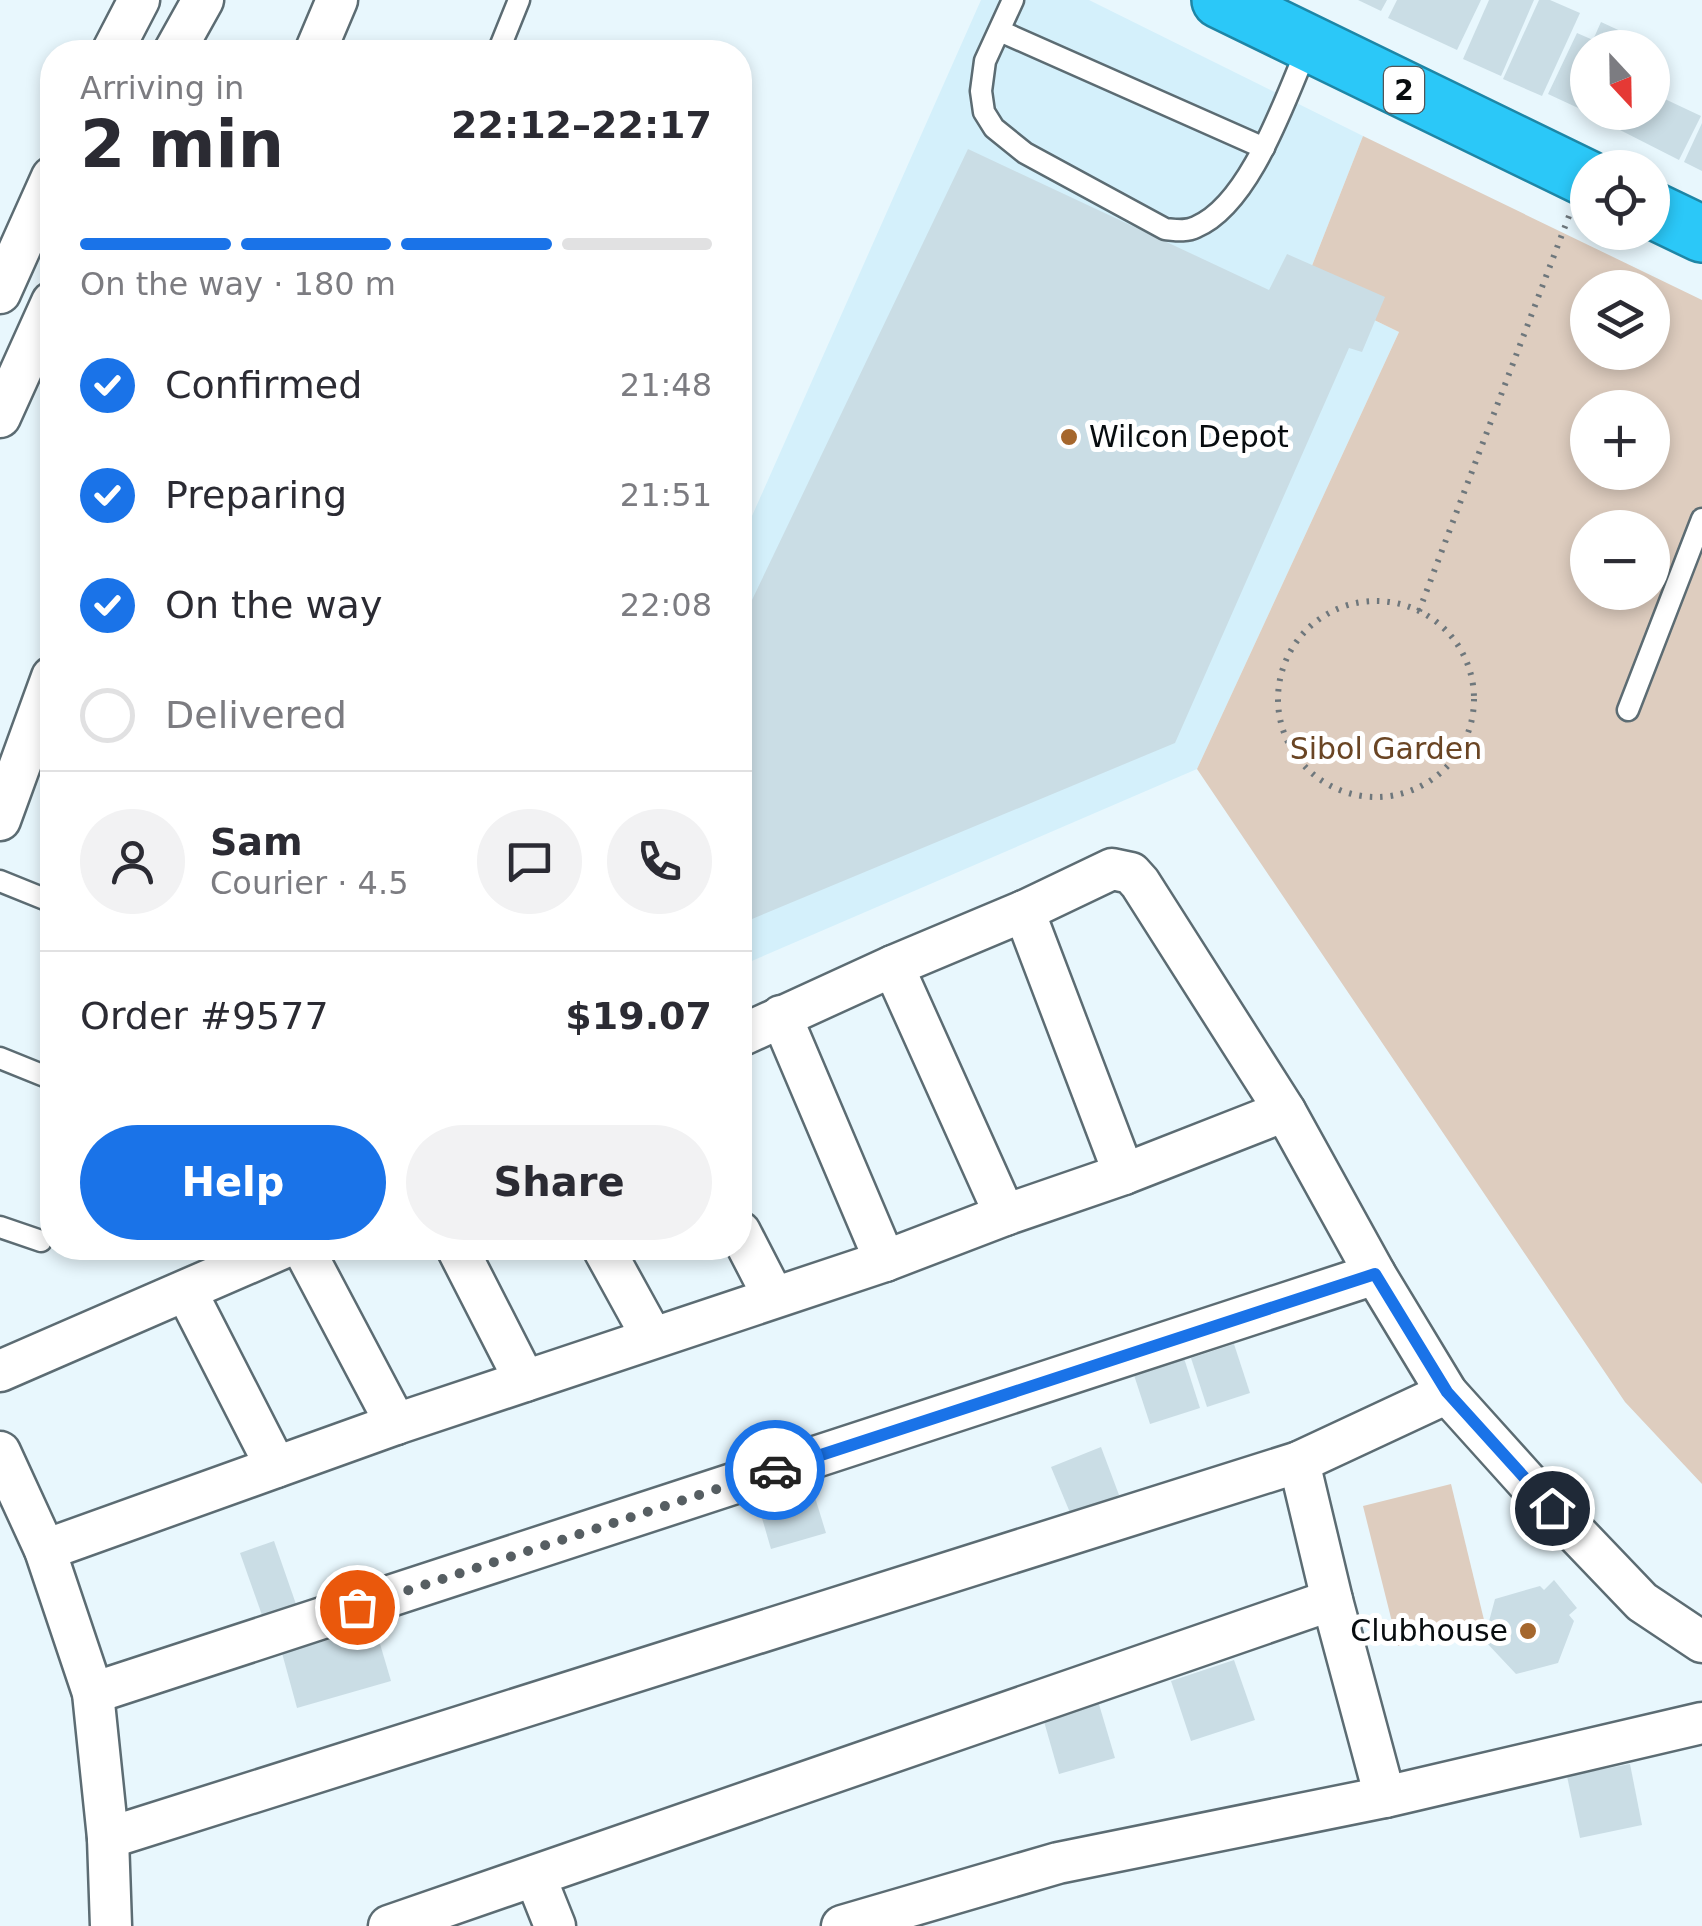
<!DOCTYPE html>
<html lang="en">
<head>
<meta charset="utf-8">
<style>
  :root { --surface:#fff; --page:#f2f2f3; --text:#2b2b33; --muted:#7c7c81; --line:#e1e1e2; --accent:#1a73e8 }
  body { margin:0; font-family:"DejaVu Sans",sans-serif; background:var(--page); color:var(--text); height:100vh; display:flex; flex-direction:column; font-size:38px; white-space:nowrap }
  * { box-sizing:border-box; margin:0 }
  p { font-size:32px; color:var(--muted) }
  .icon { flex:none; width:55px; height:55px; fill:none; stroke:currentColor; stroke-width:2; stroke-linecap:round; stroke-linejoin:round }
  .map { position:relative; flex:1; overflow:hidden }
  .sheet { position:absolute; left:40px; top:40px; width:712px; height:1220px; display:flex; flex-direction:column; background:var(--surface); border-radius:40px; box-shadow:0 5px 15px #0003 }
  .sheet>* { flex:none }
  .needle { width:65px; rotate:158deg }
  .tools { position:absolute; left:1570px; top:30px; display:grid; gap:20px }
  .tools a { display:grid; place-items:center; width:100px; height:100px; border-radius:50%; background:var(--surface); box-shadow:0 5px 15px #0003; font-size:50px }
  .pin { position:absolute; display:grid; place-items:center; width:85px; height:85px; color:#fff; margin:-42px; border:5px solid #fff; border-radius:50%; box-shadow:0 2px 10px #0007 }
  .courier { position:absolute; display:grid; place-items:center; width:100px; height:100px; margin:-50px; border:8px solid #1a73e8; border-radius:50%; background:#fff; color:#222; box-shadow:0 2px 12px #0007 }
  .overview em { font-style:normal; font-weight:700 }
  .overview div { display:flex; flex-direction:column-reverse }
  .overview { display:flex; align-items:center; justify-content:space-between; height:170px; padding:0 40px }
  h1 { font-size:65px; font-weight:700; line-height:75px }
  .bar { display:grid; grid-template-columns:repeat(4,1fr); gap:15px 10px; align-content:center; height:120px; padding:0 40px }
  .bar i { height:12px; border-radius:8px; background:var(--line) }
  .bar .current { background:var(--accent) }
  .bar p { grid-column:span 4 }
  .line { display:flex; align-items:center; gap:25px; padding:0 40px; border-top:2px solid var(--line) }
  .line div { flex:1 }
  .round { display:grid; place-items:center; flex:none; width:105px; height:105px; border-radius:52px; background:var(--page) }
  ol { padding:0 40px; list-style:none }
  li { display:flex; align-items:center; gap:30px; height:110px }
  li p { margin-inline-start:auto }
  li .icon { padding:10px; border-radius:50%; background:var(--accent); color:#fff; stroke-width:4 }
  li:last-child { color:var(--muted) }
  li i { width:55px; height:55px; border:5px solid var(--line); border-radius:50% }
  .primary-button { display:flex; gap:20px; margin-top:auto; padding:20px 40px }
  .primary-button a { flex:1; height:115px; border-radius:60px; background:var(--accent); color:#fff; font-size:40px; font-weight:700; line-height:115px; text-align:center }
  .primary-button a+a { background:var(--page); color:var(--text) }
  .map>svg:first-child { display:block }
</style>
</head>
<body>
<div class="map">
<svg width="1702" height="1926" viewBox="0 0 1702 1926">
  <rect width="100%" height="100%" fill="#e8f7fd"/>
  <path fill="#d4f0fb" d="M981 0H1089L1363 136 1304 286 1399 332 1197 769 740 966V543Z"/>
  <g fill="#decdbf" fill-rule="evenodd">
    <path d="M1363 136 1702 300V1484L1625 1402 1197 769 1399 332 1304 286ZM1588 288H1652V352H1588ZM1588 408H1652V472H1588ZM1588 528H1652V592H1588Z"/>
    <path d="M1451 1484 1485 1624 1398 1646 1363 1506Z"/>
  </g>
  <g fill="#cadde5">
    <path d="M1358 0H1387L1381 11Z"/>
    <path d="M1397 0H1481L1457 50 1388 18Z"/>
    <path d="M1489 0H1534L1501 76 1463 59Z"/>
    <path d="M1539 0H1550L1580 13 1542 96 1503 79Z"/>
    <path d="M1601 22 1642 41 1639 48H1588V112H1608L1604 120 1548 94 1577 33 1593 40Z"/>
    <path d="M1652 93 1701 116 1679 160 1618 129 1627 112H1652Z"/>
    <path d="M1702 123V171L1684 162Z"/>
    <path d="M968 149 1269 290 1287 254 1385 297 1362 352 1349 348 1175 743 740 924V625Z"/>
    <path d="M1234 1344 1250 1393 1207 1407 1191 1358Z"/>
    <path d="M1182 1352 1200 1408 1150 1424 1132 1369Z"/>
    <path d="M1101 1447 1119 1495 1071 1515 1051 1467Z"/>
    <path d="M809 1478 826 1533 771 1549 755 1494Z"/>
    <path d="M274 1541 297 1607 263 1618 240 1553Z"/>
    <path d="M1554 1580 1577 1608 1569 1615 1574 1621 1558 1663 1516 1674 1484 1640 1495 1599 1540 1586 1544 1590Z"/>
    <path d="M375 1627 391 1681 297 1708 282 1653Z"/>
    <path d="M1234 1660 1255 1720 1191 1741 1171 1681Z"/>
    <path d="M1098 1701 1115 1758 1059 1774 1043 1718Z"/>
    <path d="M1630 1764 1642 1825 1580 1838 1567 1776Z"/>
  </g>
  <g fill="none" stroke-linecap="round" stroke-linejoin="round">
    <g stroke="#5c6c73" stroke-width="25">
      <g id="lane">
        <path d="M1013 0 985 61 981 91 984 112 994 128 1025 153 1165 229C1176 230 1186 232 1196 227 1251 204 1286 96 1309 44"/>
        <path d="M1000 31 1264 148"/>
        <path d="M498 52 519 0"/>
        <path d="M1628 710 1702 519"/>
        <path d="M0 881 52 902"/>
        <path d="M0 1058 52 1079"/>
        <path d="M0 1227 41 1241"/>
      </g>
    </g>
    <g stroke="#5c6c73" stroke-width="45">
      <g id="street">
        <path d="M112 52 139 0"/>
        <path d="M174 52 203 0"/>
        <path d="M315 52 337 0"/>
        <path d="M0 293 52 177"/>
        <path d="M0 417 52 302"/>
        <path d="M0 820 52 677"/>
        <path d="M1024 911 1124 1174"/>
        <path d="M893 966 1005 1215"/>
        <path d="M781 1016 885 1261"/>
        <path d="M740 1036 893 966 1024 911 1112 869 1131 873 1140 883 1285 1111 1375 1274 1447 1393 1529 1484 1642 1602 1702 1642"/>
        <path d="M740 1232 773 1296"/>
        <path d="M303 1248 396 1424"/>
        <path d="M457 1248 525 1381"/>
        <path d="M603 1248 652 1337"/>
        <path d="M186 1291 276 1467"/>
        <path d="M0 1371 283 1248"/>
        <path d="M0 1452 45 1550 93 1693 108 1838 111 1926"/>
        <path d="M1299 1462 1332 1600 1385 1797"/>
        <path d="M45 1550 396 1424 885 1261 1005 1215 1124 1174 1285 1111"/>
        <path d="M93 1693 1375 1274"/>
        <path d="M108 1838 1299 1462 1447 1393"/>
        <path d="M535 1876 555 1926"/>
        <path d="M389 1926 1332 1600"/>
        <path d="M842 1926 1058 1863 1385 1797 1702 1723"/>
      </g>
    </g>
    <g stroke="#1e86a6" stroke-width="60">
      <g id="highway">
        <path d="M1220 0 1588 179"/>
        <path d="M1652 210 1702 234"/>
      </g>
    </g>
    <g stroke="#6e777c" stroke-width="6" stroke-dasharray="2.5 8" stroke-linecap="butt">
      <circle cx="1376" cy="699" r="98"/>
      <path d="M1419 611 1569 216"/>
    </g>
    <use href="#lane" stroke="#fff" stroke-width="20"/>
    <use href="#street" stroke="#fff" stroke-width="40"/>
    <use href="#highway" stroke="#2bc8f8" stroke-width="55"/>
  </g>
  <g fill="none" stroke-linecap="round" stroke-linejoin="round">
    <path stroke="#565e62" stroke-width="10" stroke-dasharray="0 18" d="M357 1607 775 1470"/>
    <path stroke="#1a73e8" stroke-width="12" d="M775 1470 1375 1274 1447 1392 1552 1508"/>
  </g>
  <g fill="#a5672d" stroke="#fff" stroke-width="4">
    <circle cx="1069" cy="437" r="10"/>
    <circle cx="1528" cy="1631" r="10"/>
  </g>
  <g text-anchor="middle" stroke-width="10" stroke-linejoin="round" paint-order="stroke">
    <rect fill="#fff" stroke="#515557" stroke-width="2.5" x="1384" y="67" width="40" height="46" rx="8"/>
    <g font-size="28" font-weight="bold" fill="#070c0f">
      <text x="1404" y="100">2</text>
    </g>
    <g font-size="30" fill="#070c0f" stroke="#fff" text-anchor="start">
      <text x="1089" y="447">Wilcon Depot</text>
      <text x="1508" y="1641" text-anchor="end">Clubhouse</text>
    </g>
    <g font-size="30" fill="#6a4524" stroke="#fff">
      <text x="1386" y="759">Sibol Garden</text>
    </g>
  </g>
</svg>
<div class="tools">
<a><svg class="needle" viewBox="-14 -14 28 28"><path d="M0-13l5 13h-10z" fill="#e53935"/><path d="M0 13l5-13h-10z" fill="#7c7c81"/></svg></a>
<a><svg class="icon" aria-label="locate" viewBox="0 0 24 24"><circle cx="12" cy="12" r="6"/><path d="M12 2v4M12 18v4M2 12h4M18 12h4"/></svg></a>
<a><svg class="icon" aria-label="layers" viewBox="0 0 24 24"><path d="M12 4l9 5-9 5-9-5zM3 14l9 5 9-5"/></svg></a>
<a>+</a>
<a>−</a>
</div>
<div class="pin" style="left:357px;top:1607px;background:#ea580c"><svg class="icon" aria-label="bag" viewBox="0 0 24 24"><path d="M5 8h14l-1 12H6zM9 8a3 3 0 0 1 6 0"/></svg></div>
<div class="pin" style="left:1552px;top:1508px;background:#1f2937"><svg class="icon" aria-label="home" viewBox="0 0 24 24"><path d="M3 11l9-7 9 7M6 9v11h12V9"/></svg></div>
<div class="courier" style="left:775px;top:1470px"><svg class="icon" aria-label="car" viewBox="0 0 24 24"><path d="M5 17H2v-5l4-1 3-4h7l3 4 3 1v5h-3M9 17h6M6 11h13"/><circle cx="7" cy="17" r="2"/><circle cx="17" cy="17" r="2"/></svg></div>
<section class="sheet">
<div class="overview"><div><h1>2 min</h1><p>Arriving in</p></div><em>22:12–22:17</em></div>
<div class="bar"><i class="current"></i><i class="current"></i><i class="current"></i><i></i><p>On the way · 180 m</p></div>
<ol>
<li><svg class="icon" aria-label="check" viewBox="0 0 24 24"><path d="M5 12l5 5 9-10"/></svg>Confirmed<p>21:48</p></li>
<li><svg class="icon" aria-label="check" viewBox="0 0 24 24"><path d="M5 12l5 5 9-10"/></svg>Preparing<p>21:51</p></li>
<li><svg class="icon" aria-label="check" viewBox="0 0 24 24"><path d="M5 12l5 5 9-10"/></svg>On the way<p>22:08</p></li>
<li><i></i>Delivered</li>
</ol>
<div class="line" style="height:180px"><a class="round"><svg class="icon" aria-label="person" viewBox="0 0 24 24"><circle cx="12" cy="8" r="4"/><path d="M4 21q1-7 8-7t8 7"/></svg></a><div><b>Sam</b><p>Courier · 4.5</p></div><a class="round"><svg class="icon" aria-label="chat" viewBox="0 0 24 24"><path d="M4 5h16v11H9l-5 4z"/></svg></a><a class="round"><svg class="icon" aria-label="phone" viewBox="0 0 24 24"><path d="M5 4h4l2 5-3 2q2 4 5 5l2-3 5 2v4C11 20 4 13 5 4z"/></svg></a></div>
<div class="line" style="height:130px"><div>Order #9577</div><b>$19.07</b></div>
<div class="primary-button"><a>Help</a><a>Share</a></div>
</section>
</div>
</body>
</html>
